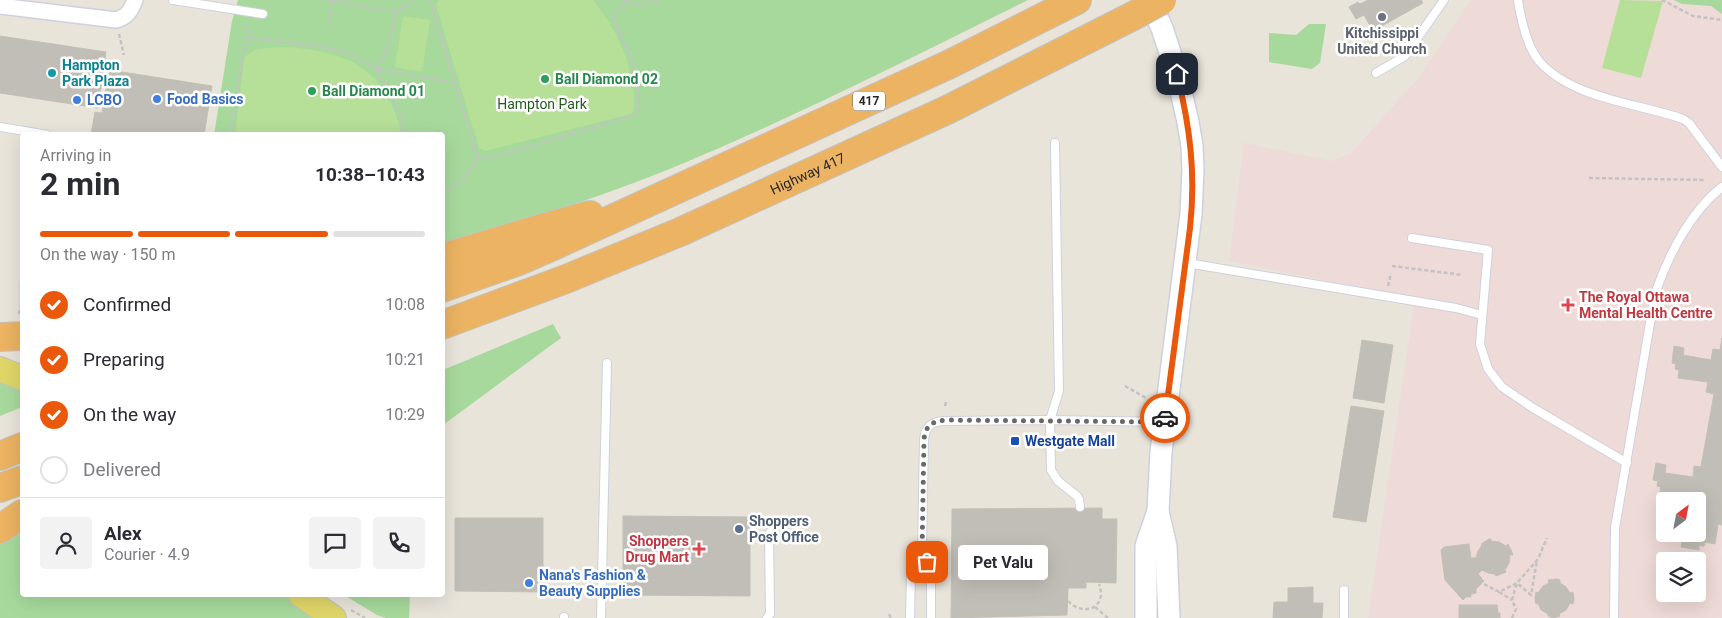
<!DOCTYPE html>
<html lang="en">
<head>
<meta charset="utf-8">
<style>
  :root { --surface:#fff; --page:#f2f2f3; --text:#2b2b33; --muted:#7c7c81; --line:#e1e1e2; --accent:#ea580c }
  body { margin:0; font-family:Roboto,sans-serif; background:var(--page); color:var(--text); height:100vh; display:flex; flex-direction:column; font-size:19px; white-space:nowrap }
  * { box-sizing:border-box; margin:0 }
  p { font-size:16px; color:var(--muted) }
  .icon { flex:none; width:28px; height:28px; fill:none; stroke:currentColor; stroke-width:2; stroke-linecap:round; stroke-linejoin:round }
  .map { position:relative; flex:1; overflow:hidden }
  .details { position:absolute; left:20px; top:132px; width:425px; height:465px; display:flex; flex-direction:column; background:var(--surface); border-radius:5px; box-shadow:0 5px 20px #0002 }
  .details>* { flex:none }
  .needle { width:32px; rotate:32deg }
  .fabs { position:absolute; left:1656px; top:492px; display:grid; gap:10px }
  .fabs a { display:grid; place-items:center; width:50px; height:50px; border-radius:5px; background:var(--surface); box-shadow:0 5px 20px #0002; font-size:25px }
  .pin { position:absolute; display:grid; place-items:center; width:42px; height:42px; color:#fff; margin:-21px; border-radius:10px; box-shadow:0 2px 8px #0006 }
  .courier { position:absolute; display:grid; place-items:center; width:50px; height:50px; margin:-25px; border:4px solid #ea580c; border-radius:50%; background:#fff; color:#222; box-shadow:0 1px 6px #0007 }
  .bubble { position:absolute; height:35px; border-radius:5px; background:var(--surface); box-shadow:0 5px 20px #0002; font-size:16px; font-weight:700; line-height:35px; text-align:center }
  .overview em { font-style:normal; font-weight:700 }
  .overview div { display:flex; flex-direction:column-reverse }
  .overview { display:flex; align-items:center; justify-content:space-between; height:85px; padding:0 20px }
  h1 { font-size:32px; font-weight:700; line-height:38px }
  .bar { display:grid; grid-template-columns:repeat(4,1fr); gap:8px 5px; align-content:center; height:60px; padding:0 20px }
  .bar i { height:6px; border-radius:4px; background:var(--line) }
  .bar .selected { background:var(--accent) }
  .bar p { grid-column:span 4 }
  .line { display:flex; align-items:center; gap:12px; padding:0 20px; border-top:1px solid var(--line) }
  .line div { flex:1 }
  .round { display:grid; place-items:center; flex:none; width:52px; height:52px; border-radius:5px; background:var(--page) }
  ol { padding:0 20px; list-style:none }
  li { display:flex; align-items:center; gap:15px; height:55px }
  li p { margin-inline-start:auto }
  li .icon { padding:5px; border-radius:50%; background:var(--accent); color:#fff; stroke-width:4 }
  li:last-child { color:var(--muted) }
  li i { width:28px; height:28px; border:2px solid var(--line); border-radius:50% }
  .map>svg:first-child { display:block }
</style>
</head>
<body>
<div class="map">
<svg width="1722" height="618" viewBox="0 0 1722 618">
  <rect width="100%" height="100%" fill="#e8e4da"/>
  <path fill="#eedad7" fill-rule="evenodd" d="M1471 0H1722V618H1368L1415 298 1229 261 1244 143 1331 161 1350 154 1417 80ZM1665 501H1698V534H1665ZM1665 561H1698V594H1665Z"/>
  <g fill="#a7d99c">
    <path d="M238 0H1028C911 58 793 118 672 168 597 198 519 223 443 247L442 135H214L232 21Z"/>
    <path d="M1674 0H1722V14L1711 6 1682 4Z"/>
    <path d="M1309 24H1326L1320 63 1312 69 1269 62V33L1296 35Z"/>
    <path d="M553 324 561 338 443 425V370Z"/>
    <path d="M0 381 22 391V407L0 416Z"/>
    <path d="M22 529V595H285L314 618H0V543L17 531Z"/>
    <path d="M344 595H410L409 618H386L377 615Z"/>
  </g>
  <g fill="#b6df98">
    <path d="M439 0H593C614 26 629 55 633 88 634 96 637 107 631 114L485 151 479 148 436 5Z"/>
    <path d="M1620 0 1663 1 1641 78 1602 68Z"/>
    <path d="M403 16 430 20 422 72 395 67Z"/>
    <path d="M284 47C325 50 361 56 385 92 393 106 399 119 401 135H235L244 59C252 46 271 48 284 47Z"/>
  </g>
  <g fill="#c0beb6" stroke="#c3c0b4">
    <path d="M1368 0H1421L1423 3 1373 31 1364 15 1356 19 1349 7 1358 2 1360 4Z"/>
    <path d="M0 36 106 52 98 108 0 93Z"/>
    <path d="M109 70 212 86 204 135H91L95 112 102 113Z"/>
    <path d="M1722 338V525L1718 524 1715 544 1705 542 1704 546 1699 545V550L1681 547 1683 537 1691 538 1692 534H1698V501H1688L1689 499 1659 495 1661 487 1657 486 1658 481 1653 480 1656 463 1666 465 1665 473 1693 477 1694 466 1701 467 1714 394 1706 392 1708 382 1678 378 1679 370 1675 369 1676 364 1672 363 1674 346 1684 348 1683 355 1711 360 1713 349 1720 350Z"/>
    <path d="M1362 340 1393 345 1384 403 1353 398Z"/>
    <path d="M1351 406 1384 411 1366 522 1333 517Z"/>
    <path d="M1102 508V519H1117L1116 583 1086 582V588H1068L1067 615 951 618 952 509Z"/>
    <path d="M623 516 750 517V596L623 595Z"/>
    <path d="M455 518H543V592L455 591Z"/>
    <path d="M1489 539H1491V541L1499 542 1506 546 1508 544 1511 550 1513 555H1510L1509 563 1505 570 1506 572 1496 576 1495 574 1488 573 1482 570 1478 574 1484 581 1476 589V593L1471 594V597H1466L1463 600 1445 580 1441 550 1444 547 1469 544 1471 558H1476L1478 551 1482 545 1481 544Z"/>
    <path d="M1557 579 1560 580V583L1566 587 1570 593 1573 592 1574 599 1573 604 1570 603 1566 610 1559 614 1560 616 1553 618 1548 616V614L1541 610 1538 603 1536 604 1535 598 1536 592 1538 593 1543 586 1549 583 1548 580Z"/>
    <path d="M1313 587V603H1323L1322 618H1273L1274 602H1288V588Z"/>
    <path d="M1459 605H1497L1498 613H1500V618H1459Z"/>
  </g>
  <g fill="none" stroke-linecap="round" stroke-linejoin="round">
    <g stroke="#cfd0de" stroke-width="10">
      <g id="lane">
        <path d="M173 0 263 14"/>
        <path d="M1518 0C1521 20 1526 45 1539 61 1572 99 1638 103 1683 119L1689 123 1722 167"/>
        <path d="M1376 73 1405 56 1444 0"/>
        <path d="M0 127 48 135"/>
        <path d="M1055 143 1059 391 1050 420 1051 470 1058 481 1077 496 1079 499 1080 507"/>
        <path d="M1412 238 1488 250 1480 344 1488 369 1502 387 1533 408 1627 463"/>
        <path d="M1187 263 1456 308 1482 315"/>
        <path d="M564 617V618"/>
        <path d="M601 618 607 363"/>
        <path d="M767 618 770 614 769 534 773 528"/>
        <path d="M910 618 911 572 922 552"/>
        <path d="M931 618V572L922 552 924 440C925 426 932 421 946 421L1050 420 1165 422"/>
        <path d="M1344 618V590"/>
        <path d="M1614 618 1615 528 1655 294C1668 256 1690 212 1722 187"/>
      </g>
    </g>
    <g stroke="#cfd0de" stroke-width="18">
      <path id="street" d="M0 6 116 20C127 17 131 11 135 0"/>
    </g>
    <g stroke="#cfd0de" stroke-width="24">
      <g id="secondary">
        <path d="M1158 512 1166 546 1169 618"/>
        <path d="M1146 618V546L1158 511 1161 452 1191 214 1193 170 1192 146 1188 122 1177 74 1162 28 1149 0"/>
      </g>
    </g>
    <g stroke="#c3c3c3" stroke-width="26">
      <g id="primary">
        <path d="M0 369 22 378"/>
        <path d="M301 595 334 618"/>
      </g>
    </g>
    <g stroke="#c3c3c3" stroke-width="30">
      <g id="highway">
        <path d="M442 258 543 228 590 215"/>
        <path d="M442 288 519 261 551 247 950 64 1077 0"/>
        <path id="s1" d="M442 325 566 279 680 232 947 110 1133 16"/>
        <path d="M0 337 22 336"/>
        <path d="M0 456 22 447"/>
        <path d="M0 488 22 480"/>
        <path d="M0 529 22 514"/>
      </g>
    </g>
    <g stroke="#c3c3c3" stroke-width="2.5" stroke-dasharray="4 2.5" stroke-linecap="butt">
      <path d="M327 0 396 12"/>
      <path d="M430 0 478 159"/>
      <path d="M623 0C635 6 645 5 657 0"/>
      <path d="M1662 0 1693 16 1722 20"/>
      <path d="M328 24 333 1"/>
      <path d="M119 34 124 55"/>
      <path d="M248 37 323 47 351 54 377 69 454 83"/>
      <path d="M377 69 386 52 396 12 416 0"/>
      <path d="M377 69 403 119V135"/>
      <path d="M230 135 243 54 248 37 246 23"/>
      <path d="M1589 178 1706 180"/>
      <path d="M442 196 460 182 478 159 501 155 636 115C644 81 627 49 613 19L626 2"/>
      <path d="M1392 266 1463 275"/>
      <path d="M1388 286 1391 273"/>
      <path d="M19 314 21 307V281"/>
      <path d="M1125 386 1148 399"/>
      <path d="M945 406 946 402"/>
      <path d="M1484 584 1499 592 1517 583 1531 595 1537 560"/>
      <path d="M1499 592 1512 600"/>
      <path d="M1068 601C1084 618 1108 607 1099 584"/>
      <path d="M1095 607 1108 618"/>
      <path d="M351 610 365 618"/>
      <path d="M889 614 891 618"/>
      <path d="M1512 618 1516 609 1512 600 1517 583 1538 559 1547 538"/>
    </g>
    <use href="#lane" stroke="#fff" stroke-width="8"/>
    <use href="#street" stroke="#fff" stroke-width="15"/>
    <use href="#secondary" stroke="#fff" stroke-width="21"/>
    <use href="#primary" stroke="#dfd668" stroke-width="24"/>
    <use href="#highway" stroke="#ebb362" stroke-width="28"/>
    <g stroke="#c3c3c3" stroke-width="30" stroke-linecap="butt">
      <path id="highway-bridge" d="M1133 16 1162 0"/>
    </g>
    <use href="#highway-bridge" stroke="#ebb362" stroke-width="28"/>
  </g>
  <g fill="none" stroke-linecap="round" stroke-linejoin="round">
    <path stroke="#6b6966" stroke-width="5" stroke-dasharray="0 9" d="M927 562 922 552 924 440C925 426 932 421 946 420L1165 422V418"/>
    <path stroke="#ea580c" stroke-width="6" d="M1165 418 1190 228C1196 173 1190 127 1177 74"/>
  </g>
  <circle fill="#6b7280" stroke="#fff" stroke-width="2" cx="1382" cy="17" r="5"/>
  <circle fill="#0f9aa8" stroke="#fff" stroke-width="2" cx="52" cy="73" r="5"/>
  <g fill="#2e9e5b" stroke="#fff" stroke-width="2">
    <circle cx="545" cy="79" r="5"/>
    <circle cx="312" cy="91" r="5"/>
  </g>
  <g fill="#3f7fe0" stroke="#fff" stroke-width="2">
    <circle cx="157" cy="99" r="5"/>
    <circle cx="77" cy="100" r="5"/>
    <circle cx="529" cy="583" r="5"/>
  </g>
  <g fill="#e0444e" stroke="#fff" stroke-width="2">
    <path d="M1565.5 297.5h5v5h5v5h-5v5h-5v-5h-5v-5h5z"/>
    <path d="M696.5 541.5h5v5h5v5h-5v5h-5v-5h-5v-5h5z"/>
  </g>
  <rect fill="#1a4fb4" stroke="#fff" stroke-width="2" x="1010" y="436" width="10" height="10" rx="2.5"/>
  <circle fill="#5c6f8a" stroke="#fff" stroke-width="2" cx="739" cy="529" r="5"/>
  <g text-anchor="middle" stroke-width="5" stroke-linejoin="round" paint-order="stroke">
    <rect fill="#fff" stroke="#686868" stroke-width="1" x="853" y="91.5" width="32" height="19" rx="4"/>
    <g font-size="12" font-weight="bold" fill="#272727">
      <text x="869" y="105">417</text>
    </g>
    <g font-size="14" font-weight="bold" fill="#5b616d" stroke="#fff">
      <text x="1382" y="38">Kitchissippi<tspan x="1382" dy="16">United Church</tspan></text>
    </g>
    <g font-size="14" font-weight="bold" fill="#0d838f" stroke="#fff" text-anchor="start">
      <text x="62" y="70">Hampton<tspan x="62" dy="16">Park Plaza</tspan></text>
    </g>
    <g font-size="14" font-weight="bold" fill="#27864d" stroke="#fff" text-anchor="start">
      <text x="555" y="84">Ball Diamond 02</text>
      <text x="322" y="96">Ball Diamond 01</text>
    </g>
    <g font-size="14" font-weight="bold" fill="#366cbe" stroke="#fff" text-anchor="start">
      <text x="167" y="104">Food Basics</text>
      <text x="87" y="105">LCBO</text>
      <text x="539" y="580">Nana's Fashion &amp;<tspan x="539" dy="16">Beauty Supplies</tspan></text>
    </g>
    <g font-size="14" fill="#245a21" stroke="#fff">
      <text x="542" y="109">Hampton Park</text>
    </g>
    <g font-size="14" fill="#272727" stroke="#fff">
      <text dy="5" stroke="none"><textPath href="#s1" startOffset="396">Highway 417</textPath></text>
    </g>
    <g font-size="14" font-weight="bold" fill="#be3a42" stroke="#fff" text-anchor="start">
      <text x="1579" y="302">The Royal Ottawa<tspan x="1579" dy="16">Mental Health Centre</tspan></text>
      <text x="689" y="546" text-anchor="end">Shoppers<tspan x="689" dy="16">Drug Mart</tspan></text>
    </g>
    <g font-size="14" font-weight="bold" fill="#164399" stroke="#fff" text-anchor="start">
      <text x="1025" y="446">Westgate Mall</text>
    </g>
    <g font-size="14" font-weight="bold" fill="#4e5e75" stroke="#fff" text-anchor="start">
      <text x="749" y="526">Shoppers<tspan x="749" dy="16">Post Office</tspan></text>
    </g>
  </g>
</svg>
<div class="fabs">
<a><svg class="needle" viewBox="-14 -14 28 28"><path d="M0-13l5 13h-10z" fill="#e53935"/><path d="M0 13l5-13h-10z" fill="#7c7c81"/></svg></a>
<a><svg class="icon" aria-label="layers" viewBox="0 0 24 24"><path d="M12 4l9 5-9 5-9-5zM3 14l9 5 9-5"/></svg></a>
</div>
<div class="pin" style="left:927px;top:562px;background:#ea580c"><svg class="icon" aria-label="bag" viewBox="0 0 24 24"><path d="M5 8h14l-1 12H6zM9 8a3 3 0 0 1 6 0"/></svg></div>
<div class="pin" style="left:1177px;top:74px;background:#1f2937"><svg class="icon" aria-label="home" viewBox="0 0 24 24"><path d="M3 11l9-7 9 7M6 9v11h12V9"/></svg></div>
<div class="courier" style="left:1165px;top:418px"><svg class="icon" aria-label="car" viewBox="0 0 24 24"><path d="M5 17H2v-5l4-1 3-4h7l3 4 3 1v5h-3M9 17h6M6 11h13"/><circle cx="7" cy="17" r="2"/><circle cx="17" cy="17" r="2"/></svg></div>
<div class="bubble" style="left:958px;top:545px;width:90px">Pet Valu</div>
<section class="details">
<div class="overview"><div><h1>2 min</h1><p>Arriving in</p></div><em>10:38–10:43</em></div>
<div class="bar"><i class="selected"></i><i class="selected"></i><i class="selected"></i><i></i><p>On the way · 150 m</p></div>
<ol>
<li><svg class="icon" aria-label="check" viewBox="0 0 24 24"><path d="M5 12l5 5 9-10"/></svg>Confirmed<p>10:08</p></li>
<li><svg class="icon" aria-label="check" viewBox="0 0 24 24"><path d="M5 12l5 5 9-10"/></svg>Preparing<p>10:21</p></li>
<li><svg class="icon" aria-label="check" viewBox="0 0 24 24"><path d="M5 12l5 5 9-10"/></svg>On the way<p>10:29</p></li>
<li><i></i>Delivered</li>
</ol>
<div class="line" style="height:90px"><a class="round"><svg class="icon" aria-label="person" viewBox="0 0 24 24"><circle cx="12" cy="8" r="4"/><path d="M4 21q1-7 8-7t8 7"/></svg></a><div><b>Alex</b><p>Courier · 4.9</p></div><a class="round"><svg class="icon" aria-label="chat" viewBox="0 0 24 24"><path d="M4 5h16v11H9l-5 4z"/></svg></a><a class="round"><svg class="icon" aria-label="phone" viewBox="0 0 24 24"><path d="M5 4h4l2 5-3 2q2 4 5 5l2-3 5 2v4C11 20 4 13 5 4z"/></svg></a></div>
</section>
</div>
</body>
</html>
